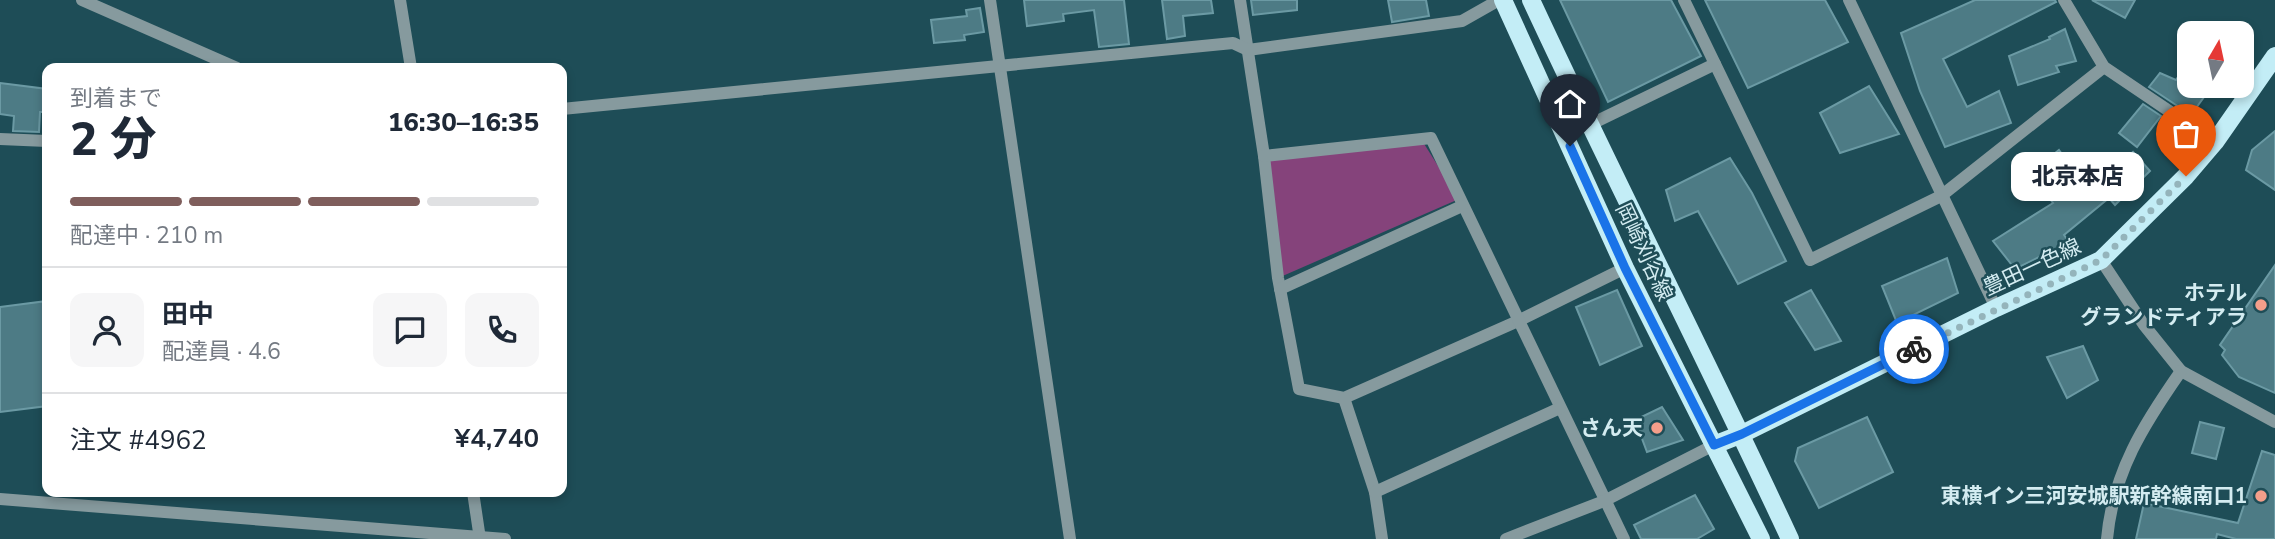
<!DOCTYPE html>
<html lang="ja">
<head>
<meta charset="utf-8">
<style>
  :root { --surface:#fff; --page:#f6f6f7; --text:#1f2937; --muted:#747a83; --line:#e0e1e3; --accent:#7f5e5c }
  body { margin:0; font-family:"Nunito Sans","Noto Sans JP",sans-serif; background:var(--page); color:var(--text); height:100vh; display:flex; flex-direction:column; font-size:26px; white-space:nowrap }
  * { box-sizing:border-box; margin:0 }
  p { font-size:23px; color:var(--muted) }
  .icon { flex:none; width:38px; height:38px; fill:none; stroke:currentColor; stroke-width:2; stroke-linecap:round; stroke-linejoin:round }
  .map { position:relative; flex:1; overflow:hidden }
  .sheet { position:absolute; left:42px; top:63px; width:525px; height:434px; display:flex; flex-direction:column; background:var(--surface); border-radius:14px; box-shadow:0 4px 10px #0003 }
  .sheet>* { flex:none }
  .needle { width:46px; rotate:9deg }
  .controls { position:absolute; left:2177px; top:21px; display:grid; gap:14px }
  .controls a { display:grid; place-items:center; width:77px; height:77px; border-radius:14px; background:var(--surface); box-shadow:0 4px 10px #0003; font-size:35px }
  .pin { position:absolute; display:grid; place-items:center; width:60px; height:60px; color:#fff; margin:-72px -30px; border-radius:50% 50% 50% 0; rotate:-45deg; box-shadow:0 0 7px #0007 }
  .pin .icon { rotate:45deg }
  .courier { position:absolute; display:grid; place-items:center; width:70px; height:70px; margin:-35px; border:5px solid #1a73e8; border-radius:50%; background:#fff; color:#222; box-shadow:0 2px 9px #0007 }
  .bubble { position:absolute; height:49px; border-radius:14px; background:var(--surface); box-shadow:0 4px 10px #0003; font-size:23px; font-weight:800; line-height:49px; text-align:center }
  .summary em { font-style:normal; font-weight:800 }
  .summary div { display:flex; flex-direction:column-reverse }
  .summary { display:flex; align-items:center; justify-content:space-between; height:119px; padding:0 28px }
  h1 { font-size:46px; font-weight:800; line-height:52px }
  .bar { display:grid; grid-template-columns:repeat(4,1fr); gap:10px 7px; align-content:center; height:84px; padding:0 28px }
  .bar i { height:9px; border-radius:5px; background:var(--line) }
  .bar .active { background:var(--accent) }
  .bar p { grid-column:span 4 }
  .line { display:flex; align-items:center; gap:18px; padding:0 28px; border-top:2px solid var(--line) }
  .line div { flex:1 }
  .round { display:grid; place-items:center; flex:none; width:74px; height:74px; border-radius:14px; background:var(--page) }
  .map>svg:first-child { display:block }
</style>
</head>
<body>
<div class="map">
<svg width="2275" height="539" viewBox="0 0 2275 539">
  <rect width="100%" height="100%" fill="#1e4d57"/>
  <path fill="#85437b" d="M1421 139 1459 199 1278 278 1264 156Z"/>
  <g fill="#4d7b85" stroke="#6b9aa4" stroke-width="2">
    <path d="M1024 0H1124L1129 44 1099 47 1094 10 1063 14 1064 21 1027 26Z"/>
    <path d="M1162 0H1211L1213 13 1183 16 1185 36 1167 39Z"/>
    <path d="M1251 0H1297V10L1253 15Z"/>
    <path d="M1388 0H1426L1429 16 1392 22Z"/>
    <path d="M1560 0H1671L1701 56 1608 102Z"/>
    <path d="M1705 0H1825L1848 42 1748 88Z"/>
    <path d="M1975 0H2055L2056 2 1943 59 1967 107 1999 91 2011 123 1945 147 1920 91 1901 33Z"/>
    <path d="M2092 0H2135L2125 18Z"/>
    <path d="M980 8 984 32 964 35 965 40 934 43 931 20 967 16 966 10Z"/>
    <path d="M2065 29 2076 61 2056 66 2059 72 2018 85 2009 56 2050 39 2049 37Z"/>
    <path d="M2189 60V86H2212L2191 115 2149 87 2160 73 2176 80Z"/>
    <path d="M0 83 47 89V112H40L39 132 13 131 14 116 0 114Z"/>
    <path d="M1869 86 1899 134 1840 153 1820 113Z"/>
    <path d="M2143 104 2161 116 2137 147 2119 133Z"/>
    <path d="M2275 131V190L2246 170 2252 150Z"/>
    <path d="M2059 150 2090 192 2133 152 2150 171 2115 205 2109 198 2064 235 2069 242 2015 269 1993 241 2053 203 2030 173Z"/>
    <path d="M1730 158 1752 193 1786 261 1738 284 1698 211 1675 221 1666 190Z"/>
    <path d="M1947 258 1958 293 1897 323 1882 286Z"/>
    <path d="M2275 265V393L2239 377 2222 355 2225 350 2220 345Z"/>
    <path d="M1617 290 1642 346 1600 365 1576 307Z"/>
    <path d="M1811 290 1841 341 1815 350 1785 303Z"/>
    <path d="M47 301V406L0 412V307Z"/>
    <path d="M2083 346 2098 380 2067 398 2047 357Z"/>
    <path d="M1662 407 1683 440 1647 452 1635 420Z"/>
    <path d="M1867 417 1893 472 1819 508 1795 461 1798 448Z"/>
    <path d="M2200 422 2224 428 2216 459 2192 453Z"/>
    <path d="M2262 451 2275 455V539H2236L2217 534 2216 539H2136L2144 503 2238 523Z"/>
    <path d="M1695 495 1714 529 1697 539H1641L1634 525Z"/>
  </g>
  <g fill="none" stroke-linecap="round" stroke-linejoin="round">
    <g stroke="#869a9e" stroke-width="12">
      <path d="M82 0 237 68"/>
      <path d="M400 0 411 68"/>
      <path d="M990 0 1070 539"/>
      <path d="M1240 0 1264 156 1278 278 1299 389 1344 398 1518 321 1625 268"/>
      <path d="M1684 0 1810 260 1941 196 2104 67"/>
      <path d="M1849 0 1996 308"/>
      <path d="M2064 0 2104 67 2215 142"/>
      <path d="M562 109 1233 43 1248 50 1462 21 1499 0"/>
      <path d="M1589 125 1715 64"/>
      <path d="M0 139 47 141"/>
      <path d="M1264 156 1431 138 1624 539"/>
      <path d="M2101 260 2144 325 2181 371 2275 422"/>
      <path d="M1280 289 1462 206"/>
      <path d="M1344 398 1375 492 1382 539"/>
      <path d="M473 492 480 539"/>
      <path d="M1375 492 1560 408"/>
      <path d="M0 499 505 539"/>
      <path d="M1506 539 1604 501 1714 445"/>
      <path d="M2107 539C2113 472 2144 424 2181 371"/>
    </g>
    <g stroke="#c3edf6" stroke-width="18">
      <path d="M1503 0 1625 268 1761 539"/>
      <path d="M1531 0C1615 181 1706 358 1790 539"/>
      <path d="M1714 445 1742 434 1996 308 2101 260 2186 176 2215 142 2275 56"/>
    </g>
  </g>
  <g fill="none" stroke-linecap="round" stroke-linejoin="round">
    <path stroke="#94b4bb" stroke-width="7" stroke-dasharray="0 12.6" d="M1914 349 2101 260 2186 176"/>
    <path stroke="#1a73e8" stroke-width="9" d="M1570 146 1625 268 1714 445 1742 434 1914 349"/>
  </g>
  <g fill="#f49e8a" stroke="#1e4d57" stroke-width="2.5">
    <circle cx="2261" cy="305" r="7"/>
    <circle cx="1657" cy="428" r="7"/>
    <circle cx="2261" cy="496" r="7"/>
  </g>
  <g text-anchor="middle" stroke-width="5" stroke-linejoin="round" paint-order="stroke">
    <g font-size="21" fill="#d4ecf1" stroke="#1e4d57">
      <text transform="translate(1644 252) rotate(65)" y="7">岡崎刈谷線</text>
      <text transform="translate(2032 267) rotate(-25)" y="7">豊田一色線</text>
    </g>
    <g font-size="21" font-weight="bold" fill="#d4ecf1" stroke="#1e4d57" text-anchor="end">
      <text x="2247" y="300">ホテル<tspan x="2247" dy="24">グランドティアラ</tspan></text>
      <text x="1643" y="435">さん天</text>
      <text x="2247" y="503">東横イン三河安城駅新幹線南口1</text>
    </g>
  </g>
</svg>
<div class="controls">
<a><svg class="needle" viewBox="-14 -14 28 28"><path d="M0-13l5 13h-10z" fill="#e53935"/><path d="M0 13l5-13h-10z" fill="#747a83"/></svg></a>
</div>
<div class="pin" style="left:2186px;top:176px;background:#ea580c"><svg class="icon" aria-label="bag" viewBox="0 0 24 24"><path d="M5 8h14l-1 12H6zM9 8a3 3 0 0 1 6 0"/></svg></div>
<div class="pin" style="left:1570px;top:146px;background:#1f2937"><svg class="icon" aria-label="home" viewBox="0 0 24 24"><path d="M3 11l9-7 9 7M6 9v11h12V9"/></svg></div>
<div class="courier" style="left:1914px;top:349px"><svg class="icon" aria-label="bike" viewBox="0 0 24 24"><circle cx="6" cy="16" r="4"/><circle cx="18" cy="16" r="4"/><path d="M6 16l4-8h5l3 8M10 8l3 8H6M13 5h3"/></svg></div>
<div class="bubble" style="left:2011px;top:152px;width:133px">北京本店</div>
<section class="sheet">
<div class="summary"><div><h1>2 分</h1><p>到着まで</p></div><em>16:30–16:35</em></div>
<div class="bar"><i class="active"></i><i class="active"></i><i class="active"></i><i></i><p>配達中 · 210 m</p></div>
<div class="line" style="height:126px"><a class="round"><svg class="icon" aria-label="person" viewBox="0 0 24 24"><circle cx="12" cy="8" r="4"/><path d="M4 21q1-7 8-7t8 7"/></svg></a><div><b>田中</b><p>配達員 · 4.6</p></div><a class="round"><svg class="icon" aria-label="chat" viewBox="0 0 24 24"><path d="M4 5h16v11H9l-5 4z"/></svg></a><a class="round"><svg class="icon" aria-label="phone" viewBox="0 0 24 24"><path d="M5 4h4l2 5-3 2q2 4 5 5l2-3 5 2v4C11 20 4 13 5 4z"/></svg></a></div>
<div class="line" style="height:91px"><div>注文 #4962</div><b>¥4,740</b></div>
</section>
</div>
</body>
</html>
